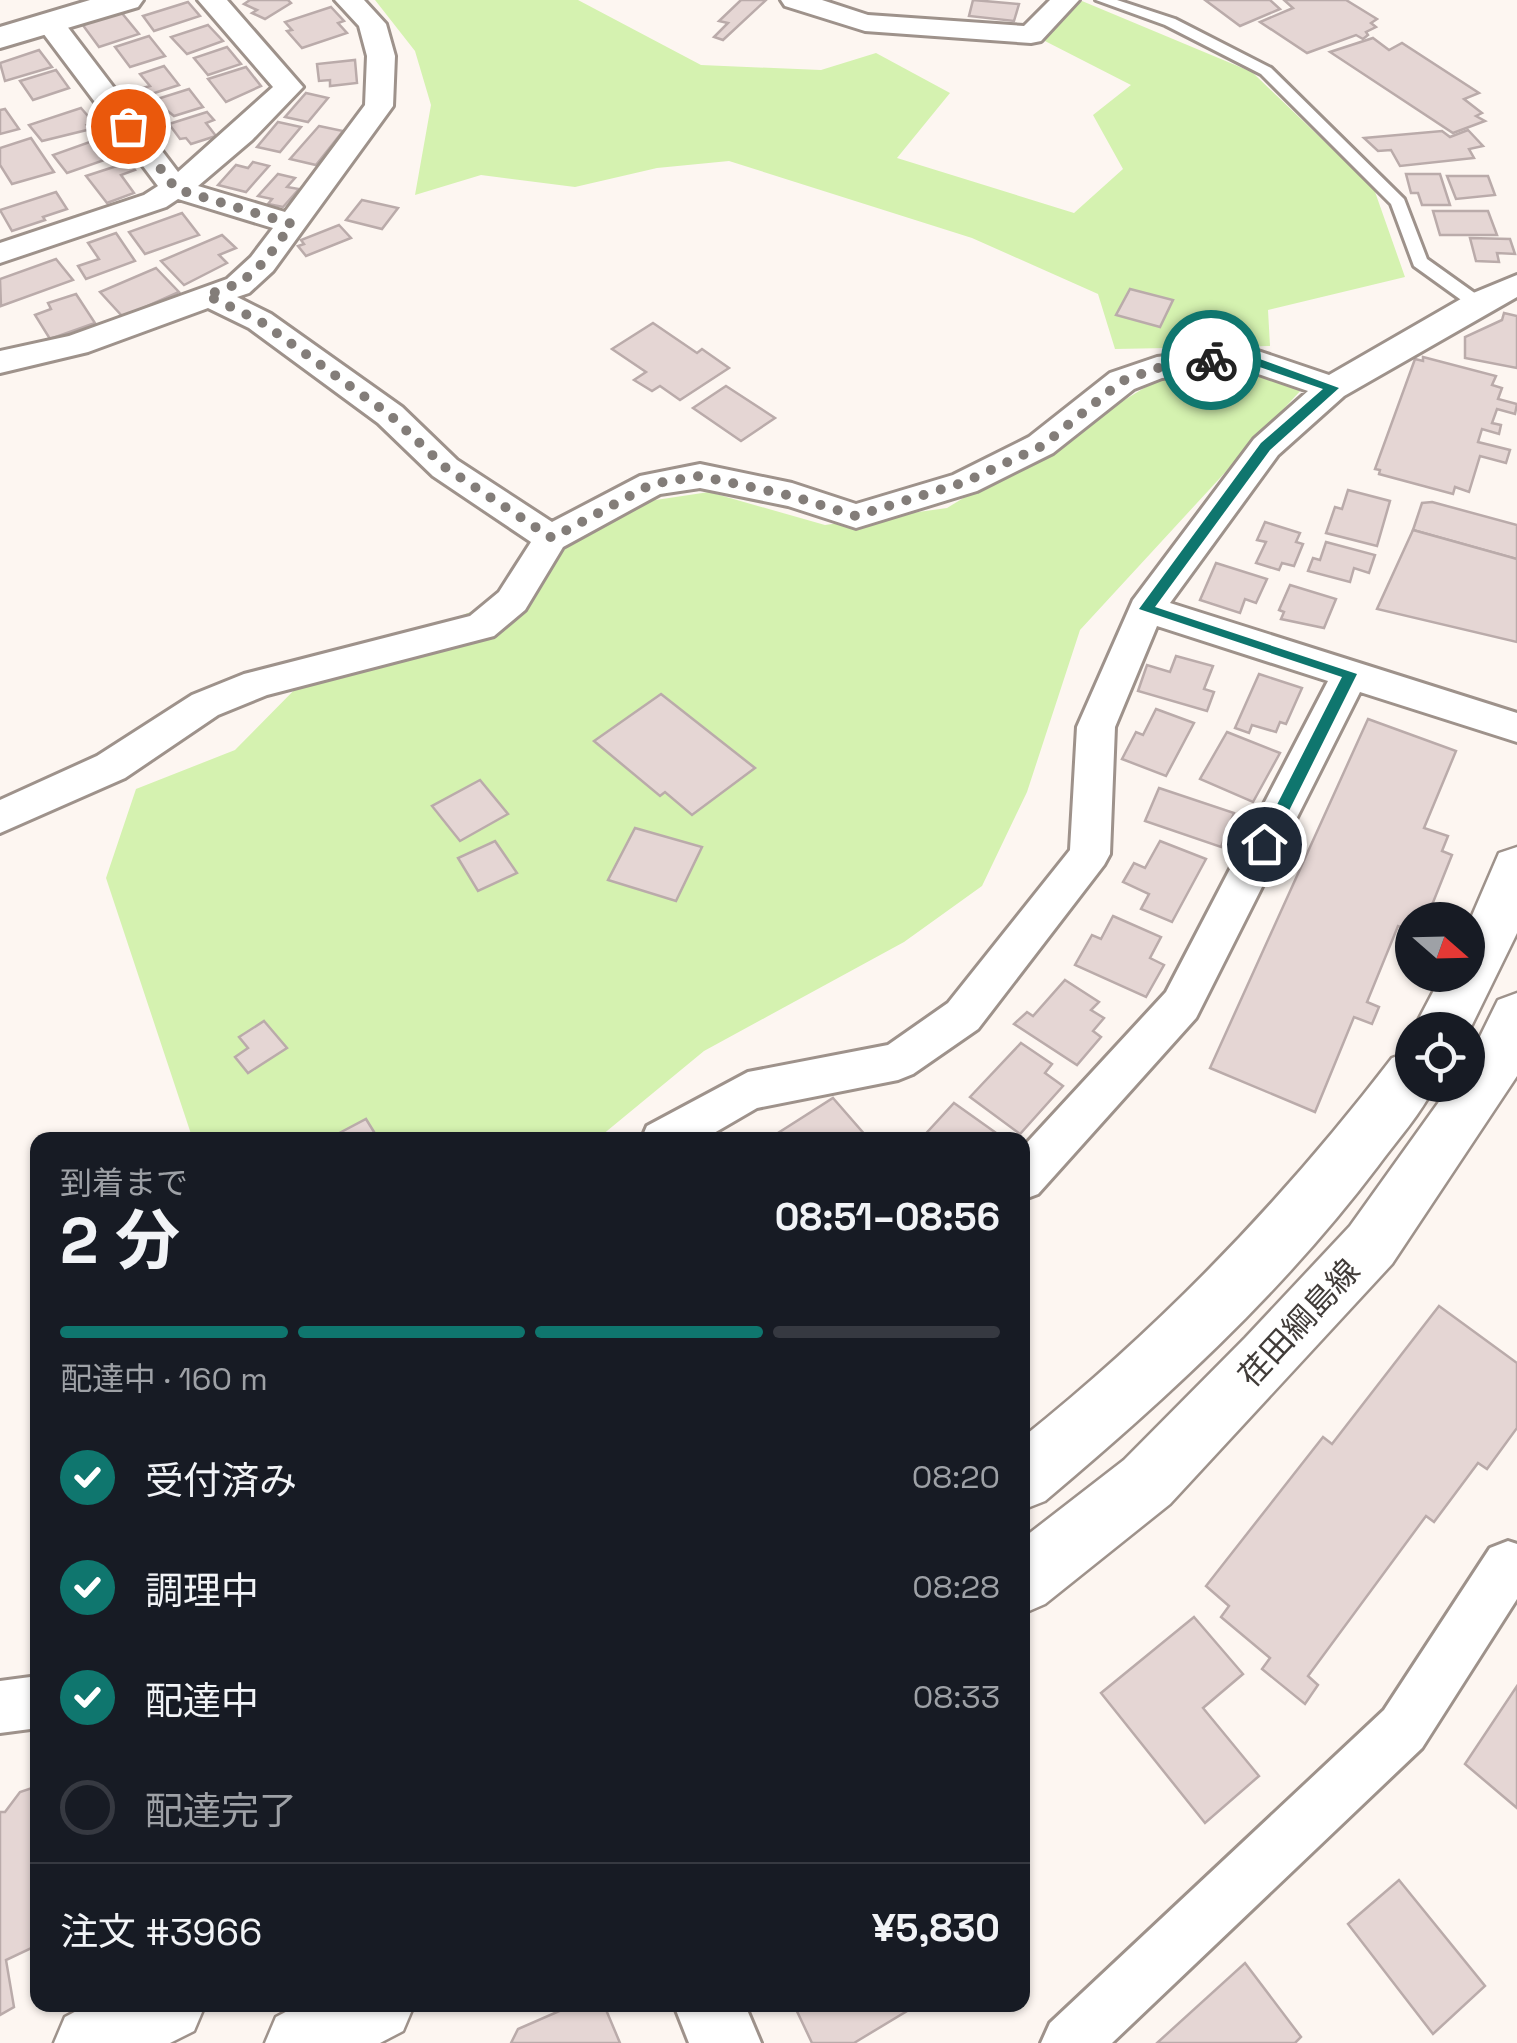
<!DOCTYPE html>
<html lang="ja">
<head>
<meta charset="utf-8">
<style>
  :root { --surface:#171b24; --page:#20242c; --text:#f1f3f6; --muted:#9ea1a6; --line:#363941; --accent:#0f766e }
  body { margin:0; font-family:"Space Grotesk","Noto Sans JP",sans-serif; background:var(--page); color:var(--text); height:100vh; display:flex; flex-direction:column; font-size:38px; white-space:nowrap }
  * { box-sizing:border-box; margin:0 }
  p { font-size:32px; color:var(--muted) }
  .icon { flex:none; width:55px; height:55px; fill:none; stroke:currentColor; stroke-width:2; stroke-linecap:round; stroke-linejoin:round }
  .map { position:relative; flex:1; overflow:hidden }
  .panel { position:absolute; left:30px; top:1132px; width:1000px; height:880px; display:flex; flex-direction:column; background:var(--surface); border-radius:20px; box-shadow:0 2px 8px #0004 }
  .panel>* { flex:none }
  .needle { width:65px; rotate:110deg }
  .fabs { position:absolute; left:1395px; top:902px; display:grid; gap:20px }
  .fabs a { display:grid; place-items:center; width:90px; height:90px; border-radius:50%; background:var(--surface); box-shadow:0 2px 8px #0004; font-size:50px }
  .pin { position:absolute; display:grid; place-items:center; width:85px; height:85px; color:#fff; margin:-42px; border:5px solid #fff; border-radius:50%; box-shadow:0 2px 10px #0007 }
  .courier { position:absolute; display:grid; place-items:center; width:100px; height:100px; margin:-50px; border:8px solid #0f766e; border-radius:50%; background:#fff; color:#222; box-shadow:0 2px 12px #0007 }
  .summary em { font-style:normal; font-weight:700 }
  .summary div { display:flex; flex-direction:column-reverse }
  .summary { display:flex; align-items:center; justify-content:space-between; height:170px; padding:0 30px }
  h1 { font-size:65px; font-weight:700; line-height:75px }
  .bar { display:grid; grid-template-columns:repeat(4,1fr); gap:15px 10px; align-content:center; height:120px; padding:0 30px }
  .bar i { height:12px; border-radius:8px; background:var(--line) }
  .bar .selected { background:var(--accent) }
  .bar p { grid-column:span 4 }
  .line { display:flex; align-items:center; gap:25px; padding:0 30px; border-top:2px solid var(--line) }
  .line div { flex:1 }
  ol { padding:0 30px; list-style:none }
  li { display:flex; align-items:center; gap:30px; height:110px }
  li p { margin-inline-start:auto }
  li .icon { padding:10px; border-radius:50%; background:var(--accent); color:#fff; stroke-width:4 }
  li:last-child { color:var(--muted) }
  li i { width:55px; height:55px; border:5px solid var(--line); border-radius:50% }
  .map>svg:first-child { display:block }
</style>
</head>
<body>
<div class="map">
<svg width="1517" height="2043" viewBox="0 0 1517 2043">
  <rect width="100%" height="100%" fill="#fdf6f1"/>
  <g fill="#d5f2b0">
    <path d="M375 0H578L701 65 821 70 876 53 950 93 897 158 1074 213 1123 169 1093 115 1131 85 1041 39 1082 1 1252 72 1374 189 1405 277 1268 310 1270 346 1115 349 1098 294 972 238 729 161 657 168 575 187 481 175 415 195 431 105 415 51Z"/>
    <path d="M1244 361 1302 389 1080 630 1027 792 982 886 904 942 704 1051 596 1140H193L106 878 136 789 235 750 309 675 534 587 565 541 649 501 709 492 825 525 947 508 1172 371Z"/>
  </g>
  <g fill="#e5d6d4" stroke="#baabaa" stroke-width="2.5">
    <path d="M250 0H288L291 3 265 19 252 13 257 10 244 4Z"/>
    <path d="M741 0H766L723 40 714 37 728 23 719 21Z"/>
    <path d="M973 0 1019 4 1014 21 969 16Z"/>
    <path d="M1205 0H1270L1280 9 1240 26Z"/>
    <path d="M1284 0H1346L1377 19 1371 23 1376 27 1366 32 1368 35 1363 39 1356 35 1307 53 1260 22 1293 8Z"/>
    <path d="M188 2 200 16 154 31 143 16Z"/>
    <path d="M331 7 344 21 338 23 347 33 302 48 287 31 292 30 285 22Z"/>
    <path d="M121 12 139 34 99 47 82 24Z"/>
    <path d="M208 25 223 41 187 54 171 37Z"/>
    <path d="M149 36 165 56 130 67 115 47Z"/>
    <path d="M1373 38 1389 50 1402 43 1479 93 1464 99 1482 113 1476 116 1485 121 1453 133 1330 52Z"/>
    <path d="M227 47 241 64 208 75 194 58Z"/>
    <path d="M39 50 52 67 5 81 0 63Z"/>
    <path d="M355 60 357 83 330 86V80L319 81 317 64Z"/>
    <path d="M164 66 179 85 145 96 139 89 150 86 140 74Z"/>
    <path d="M246 67 261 86 226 102 208 79Z"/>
    <path d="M56 70 69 88 33 100 20 81Z"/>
    <path d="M189 89 203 107 174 116 154 100Z"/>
    <path d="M306 93 328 98 308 122 285 117Z"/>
    <path d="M81 108 94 123 87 125 91 129 42 141 29 125Z"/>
    <path d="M5 109 19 129 0 134V110Z"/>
    <path d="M207 112 214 120 206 123 216 136 191 144 186 138 180 139 169 124Z"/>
    <path d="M278 122 301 127 280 152 257 147Z"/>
    <path d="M319 126 343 131 316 165 290 159Z"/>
    <path d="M1468 130 1483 146 1469 149 1474 158 1400 166 1391 150 1378 151 1364 138 1442 131 1450 137Z"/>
    <path d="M31 138 54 172 12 184 0 165V148Z"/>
    <path d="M101 138 116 156 67 173 53 155Z"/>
    <path d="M129 162 135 170 121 175 134 193 107 203 86 176Z"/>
    <path d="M253 162 269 166 246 192 218 185 236 165 248 168Z"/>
    <path d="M278 174 295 178 287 187 299 189 283 207 268 204 272 199 258 196Z"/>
    <path d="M1406 174H1440L1450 205H1422L1418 193H1411Z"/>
    <path d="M1447 176H1488L1495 195 1456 199Z"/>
    <path d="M56 192 67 209 43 217 45 220 12 231 0 210Z"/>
    <path d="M362 200 398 208 382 229 346 220Z"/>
    <path d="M1433 211H1488L1497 235H1440Z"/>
    <path d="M182 213 199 235 145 254 129 232Z"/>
    <path d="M339 225 351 238 306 256 298 246 304 244 301 240Z"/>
    <path d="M116 233 135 261 86 279 78 266 99 259 88 243Z"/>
    <path d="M222 235 236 248 219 255 227 263 184 285 161 261Z"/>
    <path d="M1470 238 1510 239 1515 254 1497 253 1499 262 1476 261Z"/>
    <path d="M56 259 73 280 1 306 0 279Z"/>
    <path d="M156 268 179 292 123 317 100 292Z"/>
    <path d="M1130 289 1173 300 1160 327 1116 315Z"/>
    <path d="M76 294 95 323 50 339 35 315 51 309 48 303Z"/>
    <path d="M1504 313 1517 316V368L1465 358V337L1502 320Z"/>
    <path d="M653 323 697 353 702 349 729 368 680 400 660 386 652 391 634 380 646 372 612 349Z"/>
    <path d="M1423 357 1496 376 1492 385 1502 388 1498 399 1517 404 1515 414 1497 409 1492 423 1501 425 1499 434 1482 429 1478 442 1510 450 1506 463 1480 456 1469 492 1455 487 1453 494 1379 474 1380 470 1375 469 1415 359 1423 361Z"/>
    <path d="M726 386 775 418 741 441 693 408Z"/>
    <path d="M1348 490 1390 501 1377 546 1326 533 1335 507 1342 509Z"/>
    <path d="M1432 502 1517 525V559L1413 530 1422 503Z"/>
    <path d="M1265 522 1300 533 1296 542 1303 544 1294 566 1282 563 1279 570 1256 563 1266 542 1257 540Z"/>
    <path d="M1413 530 1517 559V642L1377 609Z"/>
    <path d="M1326 542 1375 555 1369 573 1354 568 1350 582 1308 571 1313 558 1320 560Z"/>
    <path d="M1216 563 1267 579 1256 603 1245 599 1240 613 1200 600Z"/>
    <path d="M1290 585 1336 599 1324 628 1281 619 1284 612 1279 610Z"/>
    <path d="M1176 656 1213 666 1204 689 1214 692 1207 711 1138 691 1147 665 1170 672Z"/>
    <path d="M1259 674 1302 688 1286 724 1280 722 1276 732 1252 725 1249 733 1235 728Z"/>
    <path d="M661 694 755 768 692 815 665 792 660 796 594 741Z"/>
    <path d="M1156 709 1194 723 1166 776 1122 759 1136 732 1143 735Z"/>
    <path d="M1368 719 1456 751 1424 828 1448 836 1442 851 1452 855 1426 920H1412V931L1398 926 1367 1002 1379 1007 1372 1024 1354 1017 1315 1112 1210 1068Z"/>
    <path d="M1227 732 1280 753 1253 802 1200 779Z"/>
    <path d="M480 780 508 814 460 841 432 806Z"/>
    <path d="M1159 788 1234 813 1221 847 1145 821Z"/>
    <path d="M635 828 702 847 676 901 608 880Z"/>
    <path d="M495 841 517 873 478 891 458 858Z"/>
    <path d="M1160 841 1206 859 1172 922 1141 909 1149 894 1123 882 1134 863 1145 868Z"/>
    <path d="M1113 916 1161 937 1150 958 1164 965 1146 997 1075 965 1092 935 1101 939Z"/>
    <path d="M1065 980 1099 1002 1091 1010 1104 1018 1093 1031 1101 1037 1077 1065 1014 1024 1027 1012 1033 1016Z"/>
    <path d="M264 1021 287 1048 248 1073 235 1057 248 1048 239 1037Z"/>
    <path d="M1021 1043 1052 1064 1045 1073 1063 1086 1020 1134 970 1097Z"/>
    <path d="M833 1098 866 1136 859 1140H767Z"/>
    <path d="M954 1103 1006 1140H920Z"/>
    <path d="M366 1119 379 1140 328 1139Z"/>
    <path d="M1439 1306 1517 1363V1428L1487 1469 1478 1463 1434 1522 1426 1516 1308 1676 1318 1685 1305 1704 1262 1669 1270 1658 1221 1617 1229 1606 1206 1586 1323 1437 1332 1444Z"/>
    <path d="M1194 1617 1243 1674 1203 1708 1259 1776 1205 1823 1101 1693Z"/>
    <path d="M1517 1686V1808L1465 1764Z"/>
    <path d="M38 1786V1945L6 1960 14 2007 0 2015V1812H5L20 1792Z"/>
    <path d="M1399 1880 1485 1986 1433 2034 1348 1924Z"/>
    <path d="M1245 1963 1301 2037 1295 2043H1157Z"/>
    <path d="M573 2005H604L620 2043H511L518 2029Z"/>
    <path d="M794 2005H917L854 2043H812Z"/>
  </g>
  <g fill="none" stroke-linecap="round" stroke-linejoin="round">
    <g stroke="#9e928b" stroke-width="6">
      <path id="service" d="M1096 0H1117L1175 19 1271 68 1404 199 1427 259 1483 299V307H1471L1414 266 1391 204 1261 74 1165 25Z"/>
    </g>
    <g stroke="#9e928b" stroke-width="6">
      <g id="minor">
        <path d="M198 0H227L303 87 252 140 198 186 285 212 365 105 367 56 359 26 335 0H364L386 24 395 56 393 106 273 271 249 293 237 297 271 314 402 407 457 460 552 522 640 476 700 464 792 483 856 504 953 475 1029 437 1110 373 1157 357 1246 347 1329 375 1466 296 1517 275V297L1344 396 1278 455 1170 603 1517 713V742L1360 692 1196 1018 1038 1194 1022 1200V1148L1166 992 1328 681 1157 626 1115 727 1110 854 1104 865 978 1029 913 1074 898 1080 757 1108 702 1140H641L647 1126 748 1072 888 1045 948 1003 1070 850 1077 727 1133 600 1254 439 1308 391 1244 369 1162 378 1134 389 1053 453 977 491 856 528 788 506 700 488 660 494 563 547 525 610 494 636 267 695 218 715 125 778 0 833V800L97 756 192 695 244 674 470 616 499 592 531 542 433 476 378 423 249 328 208 308 88 352 0 373V351L69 336 227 279 251 257 273 228 178 199 166 207 0 263V243L144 195 158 186 40 29 36 23 40 17H60L178 172 273 87Z"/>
        <path d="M781 0H822L868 15 1024 26 1050 0H1079L1041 41 1031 43 865 31 785 6Z"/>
        <path d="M1508 1541 1517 1544V1599L1422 1748 1112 2043H1041L1050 2023 1384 1710 1490 1548Z"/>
        <path d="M38 1676V1728L0 1733V1681Z"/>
      </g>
    </g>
    <g stroke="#9e928b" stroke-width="6">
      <g id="tertiary">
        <path d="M90 0H143L138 7 0 48V27Z"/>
        <path d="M674 2005H745L761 2043H689Z"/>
      </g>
    </g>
    <g stroke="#9e928b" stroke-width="5">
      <g id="secondary">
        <path d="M1517 847V933L1468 1033 1413 1030 1442 975H1468V925L1499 853Z"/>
        <path d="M1517 993V1076L1392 1264 1170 1504 1045 1604 1022 1614V1539L1124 1460 1245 1338 1350 1226 1451 1085H1468V1061L1498 1000Z"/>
        <path d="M1412 1051V1085H1435C1421 1114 1397 1140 1378 1166 1283 1292 1165 1400 1045 1501L1022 1510V1438C1162 1326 1283 1200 1392 1058Z"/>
        <path d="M88 2005H205L194 2031 170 2043H54L65 2017Z"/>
        <path d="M299 2005H414L403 2031 380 2043H265L276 2017Z"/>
      </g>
    </g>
    <use href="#service" fill="#fff" fill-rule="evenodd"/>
    <use href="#minor" fill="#fff" fill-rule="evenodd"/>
    <use href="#tertiary" fill="#fff" fill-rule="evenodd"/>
    <use href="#secondary" fill="#fff" fill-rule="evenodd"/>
  </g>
  <path fill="#0f766e" d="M1246 354 1339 388 1270 450 1155 607 1357 674 1270 849 1264 850 1257 844 1342 677 1139 609 1261 443 1323 389 1245 362 1211 365 1205 360Z"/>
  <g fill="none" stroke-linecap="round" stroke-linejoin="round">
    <path stroke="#837d79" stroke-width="10" stroke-dasharray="0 18" d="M128 126 176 189 292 224C262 264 256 281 206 295L260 321 390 415 446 468 552 538 652 484 700 476 792 496 856 516 965 482 1042 446 1122 381 1158 368 1211 360"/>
  </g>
  <g text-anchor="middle" stroke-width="8" stroke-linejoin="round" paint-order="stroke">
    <g font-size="32" fill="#413c39" stroke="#fff">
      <text transform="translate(1299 1323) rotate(-47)" y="11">荏田綱島線</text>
    </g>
  </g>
</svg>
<div class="fabs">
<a><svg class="needle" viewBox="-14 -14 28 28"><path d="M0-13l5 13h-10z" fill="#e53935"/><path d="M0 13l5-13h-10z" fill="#9ea1a6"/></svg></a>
<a><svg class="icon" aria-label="locate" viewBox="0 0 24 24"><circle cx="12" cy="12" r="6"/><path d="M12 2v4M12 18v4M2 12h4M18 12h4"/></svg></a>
</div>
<div class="pin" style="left:128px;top:126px;background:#ea580c"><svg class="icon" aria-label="bag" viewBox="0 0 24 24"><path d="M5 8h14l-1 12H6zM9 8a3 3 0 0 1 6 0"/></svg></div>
<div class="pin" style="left:1264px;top:844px;background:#1f2937"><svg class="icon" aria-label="home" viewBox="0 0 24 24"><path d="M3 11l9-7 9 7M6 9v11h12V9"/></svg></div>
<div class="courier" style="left:1211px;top:360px"><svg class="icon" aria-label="bike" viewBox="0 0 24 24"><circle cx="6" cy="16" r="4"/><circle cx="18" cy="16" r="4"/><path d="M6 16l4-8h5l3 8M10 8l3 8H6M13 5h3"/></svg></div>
<section class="panel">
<div class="summary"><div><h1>2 分</h1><p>到着まで</p></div><em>08:51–08:56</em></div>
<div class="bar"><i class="selected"></i><i class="selected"></i><i class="selected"></i><i></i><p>配達中 · 160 m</p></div>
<ol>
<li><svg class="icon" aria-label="check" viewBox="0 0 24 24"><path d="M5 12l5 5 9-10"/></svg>受付済み<p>08:20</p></li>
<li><svg class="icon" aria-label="check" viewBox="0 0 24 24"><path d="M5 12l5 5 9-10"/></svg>調理中<p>08:28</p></li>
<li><svg class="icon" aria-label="check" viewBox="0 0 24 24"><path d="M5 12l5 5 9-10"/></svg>配達中<p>08:33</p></li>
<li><i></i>配達完了</li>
</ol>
<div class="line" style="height:130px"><div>注文 #3966</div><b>¥5,830</b></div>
</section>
</div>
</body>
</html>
